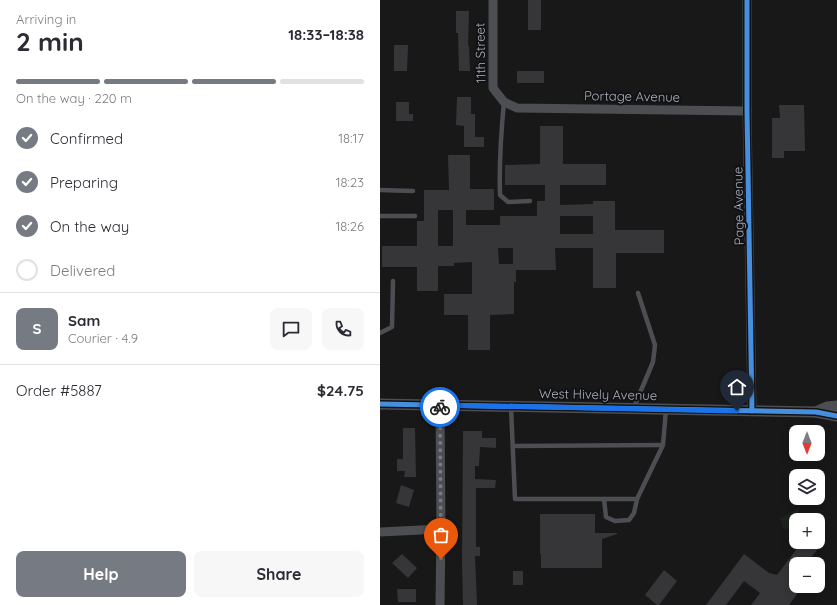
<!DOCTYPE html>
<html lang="en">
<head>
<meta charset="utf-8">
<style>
  :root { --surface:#fff; --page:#f7f7f7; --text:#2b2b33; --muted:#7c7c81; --line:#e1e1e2; --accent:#767a82 }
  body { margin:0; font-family:Quicksand,sans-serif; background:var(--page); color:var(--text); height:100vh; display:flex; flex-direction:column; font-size:15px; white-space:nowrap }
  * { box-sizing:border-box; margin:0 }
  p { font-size:13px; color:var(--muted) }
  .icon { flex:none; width:22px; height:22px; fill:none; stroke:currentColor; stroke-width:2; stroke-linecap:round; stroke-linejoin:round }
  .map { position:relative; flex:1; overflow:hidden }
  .sheet { display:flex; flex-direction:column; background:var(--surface); width:380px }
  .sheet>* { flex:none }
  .needle { width:26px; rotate:180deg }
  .tools { position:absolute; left:409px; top:425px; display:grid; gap:8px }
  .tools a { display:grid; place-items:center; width:36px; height:36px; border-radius:8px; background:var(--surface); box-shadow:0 2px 10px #0003; font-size:20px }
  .pin { position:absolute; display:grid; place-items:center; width:34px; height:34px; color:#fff; margin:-41px -17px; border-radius:50% 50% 50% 0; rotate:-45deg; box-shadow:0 0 4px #0007 }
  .pin .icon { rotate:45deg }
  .courier { position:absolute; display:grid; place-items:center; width:40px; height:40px; margin:-20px; border:3px solid #1a73e8; border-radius:50%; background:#fff; color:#222; box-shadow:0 1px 5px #0007 }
  .summary em { font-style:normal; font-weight:700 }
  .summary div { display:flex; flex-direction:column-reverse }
  .summary { display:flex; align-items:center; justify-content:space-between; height:68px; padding:0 16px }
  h1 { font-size:26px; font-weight:700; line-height:30px }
  .bar { display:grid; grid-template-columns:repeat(4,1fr); gap:6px 4px; align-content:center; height:48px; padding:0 16px }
  .bar i { height:5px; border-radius:3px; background:var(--line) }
  .bar .selected { background:var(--accent) }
  .bar p { grid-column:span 4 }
  .line { display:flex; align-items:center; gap:10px; padding:0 16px; border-top:1px solid var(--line) }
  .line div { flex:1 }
  .round { display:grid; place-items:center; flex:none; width:42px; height:42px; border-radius:8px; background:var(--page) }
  ol { padding:0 16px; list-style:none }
  li { display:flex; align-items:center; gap:12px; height:44px }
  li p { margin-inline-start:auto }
  li .icon { padding:4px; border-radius:50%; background:var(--accent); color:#fff; stroke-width:4 }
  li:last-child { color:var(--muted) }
  li i { width:22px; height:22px; border:2px solid var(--line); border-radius:50% }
  .action { display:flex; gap:8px; margin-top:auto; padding:8px 16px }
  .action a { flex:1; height:46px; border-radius:8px; background:var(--accent); color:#fff; font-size:16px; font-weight:700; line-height:46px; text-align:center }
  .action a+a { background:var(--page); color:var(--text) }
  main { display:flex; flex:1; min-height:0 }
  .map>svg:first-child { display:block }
</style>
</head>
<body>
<main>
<section class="sheet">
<div class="summary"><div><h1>2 min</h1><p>Arriving in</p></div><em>18:33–18:38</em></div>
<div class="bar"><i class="selected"></i><i class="selected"></i><i class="selected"></i><i></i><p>On the way · 220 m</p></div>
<ol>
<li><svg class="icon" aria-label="check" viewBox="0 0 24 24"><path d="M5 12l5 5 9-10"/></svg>Confirmed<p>18:17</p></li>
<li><svg class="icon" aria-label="check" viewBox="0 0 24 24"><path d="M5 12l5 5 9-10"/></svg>Preparing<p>18:23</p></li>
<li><svg class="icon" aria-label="check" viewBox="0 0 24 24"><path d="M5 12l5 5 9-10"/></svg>On the way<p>18:26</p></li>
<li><i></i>Delivered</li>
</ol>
<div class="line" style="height:72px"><b class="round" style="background:var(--accent);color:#fff">S</b><div><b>Sam</b><p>Courier · 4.9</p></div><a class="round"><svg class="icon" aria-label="chat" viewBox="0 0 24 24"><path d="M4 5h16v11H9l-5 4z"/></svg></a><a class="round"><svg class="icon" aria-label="phone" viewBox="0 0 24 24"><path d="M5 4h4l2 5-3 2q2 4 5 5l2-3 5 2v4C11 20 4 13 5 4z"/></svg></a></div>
<div class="line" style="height:52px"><div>Order #5887</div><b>$24.75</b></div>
<div class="action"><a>Help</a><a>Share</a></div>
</section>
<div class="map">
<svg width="457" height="605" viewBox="0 0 457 605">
  <rect width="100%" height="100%" fill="#181819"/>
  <path fill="#1c231d" d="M418 509 422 520H416V524L404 530 400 518Z"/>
  <g fill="#363638" fill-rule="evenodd">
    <rect x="148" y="0" width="13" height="30"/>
    <path d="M76 11H89L88 46H89L90 71H79L78 33H76Z"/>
    <path d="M14 45H28L27 71H14Z"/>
    <rect x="137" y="71" width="27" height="12"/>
    <path d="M77 97H91V114H95V137H104V147H84V126L76 125Z"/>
    <path d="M16 102H29V114H33V121H16Z"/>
    <path d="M399 105H424L425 151H404V158H392V118H400Z"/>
    <path d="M160 126H183V164H226V185H180V205L213 204V201H235V230H284V253H236V288H213V248H175L176 270H136V282H134V314L110 315V350H88V315H64V294H92V262L74 263V266H58V291H37V267H2V246H37V221H44V190H69L68 155H90V189H114V210H86V225H120V216H157V201H165V185H125V165L160 164ZM58 210H73V246H58ZM180 216H213V234H180ZM118 248H133V264H119Z"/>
    <path d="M23 428H35L36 477H24L25 471H17V459H23Z"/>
    <path d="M83 431H102V438H116V448L100 447 99 466H95V479L116 480 115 488H96V547H100V556H95L97 605H83L82 564Z"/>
    <path d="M21 485 34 490 29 507 16 503Z"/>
    <path d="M160 514H215V533H237V534L222 539V568H161V554H160Z"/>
    <path d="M422 542H443L426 564H416V586H423L409 605H371L380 593 364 581 346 605H326L364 554 389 573 397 575Z"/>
    <path d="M22 554 37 568 28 578 12 563Z"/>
    <path d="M284 570 297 581 279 605H277L265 595Z"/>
    <rect x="133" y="571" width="10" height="14"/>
    <path d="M17 589H36V602H18Z"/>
  </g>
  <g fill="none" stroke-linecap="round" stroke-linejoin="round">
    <g stroke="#4c4e52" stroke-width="4.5">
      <path d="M124 102C121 133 119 164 120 195L128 202 150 201"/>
      <path d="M0 190 33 191"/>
      <path d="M0 216H35"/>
      <path d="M0 333 12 327 13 281"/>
      <path d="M131 407 135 499H257L283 445 286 409"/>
      <path d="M254 407 273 362 275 345 258 293"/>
      <path d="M133 446 283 445"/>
      <path d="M224 499 226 517 235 521 249 520 254 513 257 499"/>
    </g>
    <g stroke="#4c4e52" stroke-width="9">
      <path d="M113 0V88L124 102 137 108 367 111"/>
      <path d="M367 0V111L372 411"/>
      <path d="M0 532 61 529"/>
      <path d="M60 605 61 529 60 405"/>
    </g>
    <g stroke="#4c4e52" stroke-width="11">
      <path d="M0 404 436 412 457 416"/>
      <path d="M436 412 447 407 457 406"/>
    </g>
    <g stroke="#121215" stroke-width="8">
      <g id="cycleway">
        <path d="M367 0V111L372 411"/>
        <path d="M0 404 436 412 457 416"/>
      </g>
    </g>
    <use href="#cycleway" stroke="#468fdf" stroke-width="5"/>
  </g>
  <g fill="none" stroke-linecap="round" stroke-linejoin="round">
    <path stroke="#767a82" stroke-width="4" stroke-dasharray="0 7.2" d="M60 407 61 559"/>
    <path stroke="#1a73e8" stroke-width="5" d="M60 407V405L357 411"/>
  </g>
  <g text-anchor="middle" stroke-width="4" stroke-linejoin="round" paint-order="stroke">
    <g font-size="13" fill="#a9aeba" stroke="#121215">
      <text transform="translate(100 53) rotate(-91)" y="5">11th Street</text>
      <text transform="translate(252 96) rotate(1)" y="5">Portage Avenue</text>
      <text transform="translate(358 206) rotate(-91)" y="5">Page Avenue</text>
      <text transform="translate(218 394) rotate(1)" y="5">West Hively Avenue</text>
    </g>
  </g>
</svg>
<div class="tools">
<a><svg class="needle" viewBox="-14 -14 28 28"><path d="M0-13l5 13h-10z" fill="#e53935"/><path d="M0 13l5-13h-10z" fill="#7c7c81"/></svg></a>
<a><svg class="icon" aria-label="layers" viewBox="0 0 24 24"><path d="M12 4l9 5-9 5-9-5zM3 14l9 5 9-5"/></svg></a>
<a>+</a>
<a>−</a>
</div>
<div class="pin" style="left:61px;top:559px;background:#ea580c"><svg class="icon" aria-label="bag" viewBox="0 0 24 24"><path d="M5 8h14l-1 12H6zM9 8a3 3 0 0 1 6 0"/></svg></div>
<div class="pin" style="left:357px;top:411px;background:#1f2937"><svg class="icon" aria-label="home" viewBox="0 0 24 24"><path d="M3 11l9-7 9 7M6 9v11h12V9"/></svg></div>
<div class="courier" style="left:60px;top:407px"><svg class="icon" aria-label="bike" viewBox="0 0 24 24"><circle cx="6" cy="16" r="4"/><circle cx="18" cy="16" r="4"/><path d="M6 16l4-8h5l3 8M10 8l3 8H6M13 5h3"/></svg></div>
</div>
</main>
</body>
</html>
